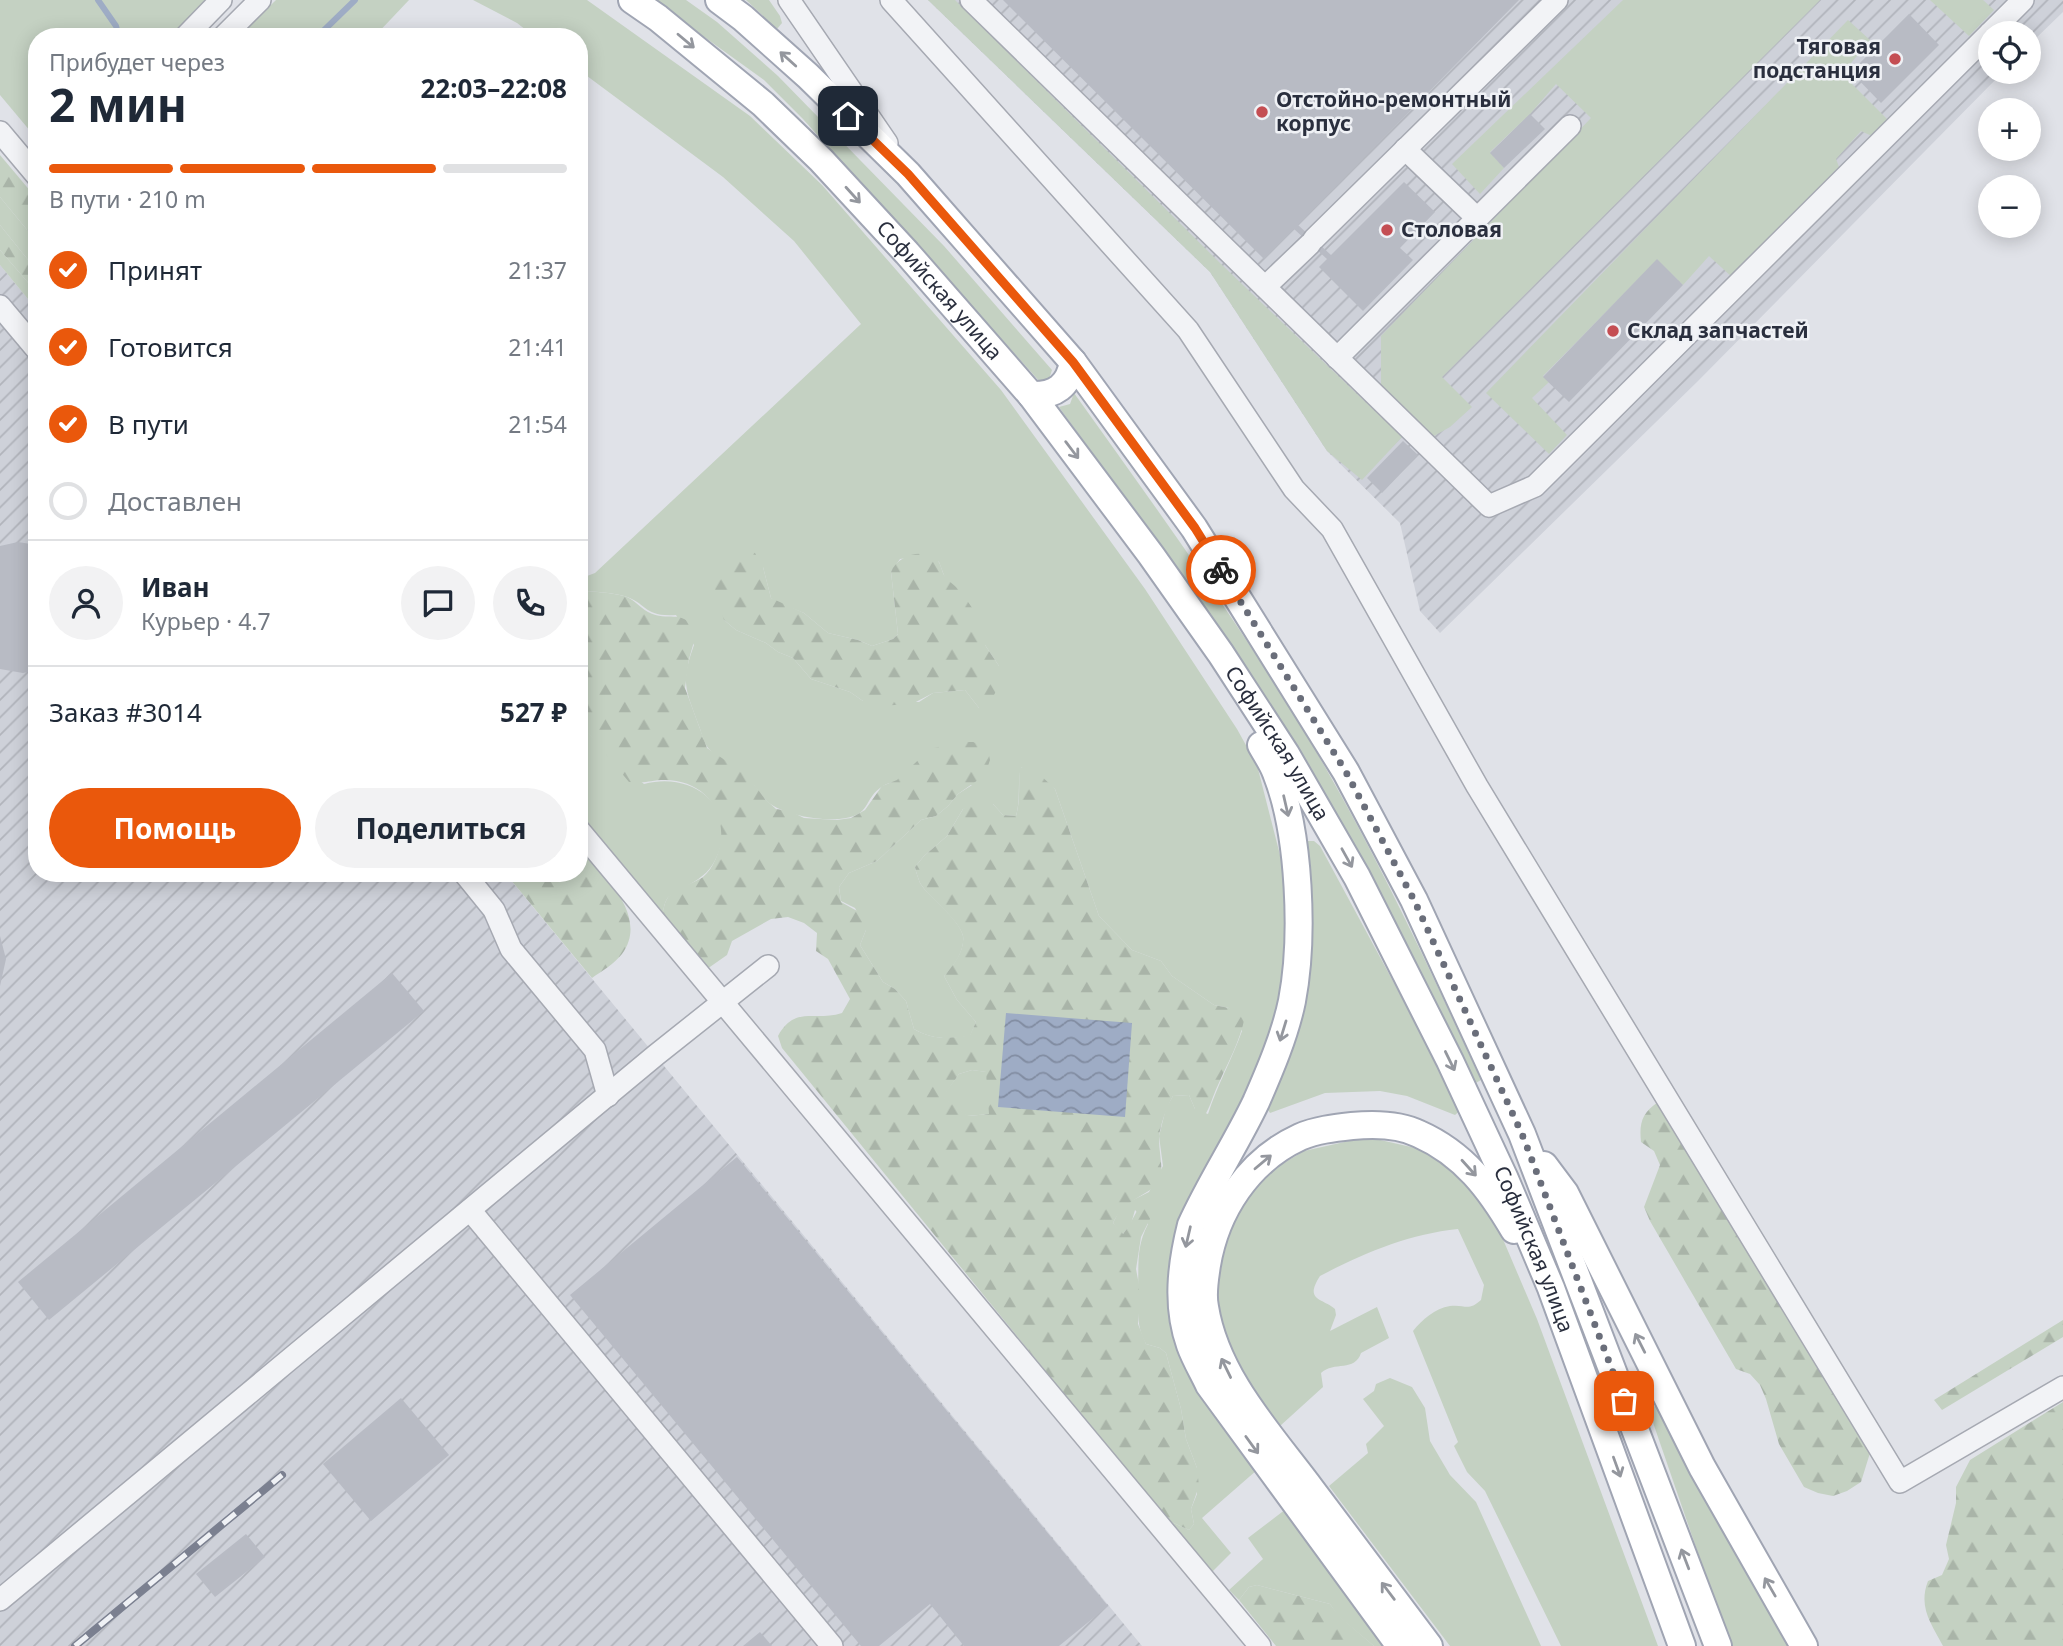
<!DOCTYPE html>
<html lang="ru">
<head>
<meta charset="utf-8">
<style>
  :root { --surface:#fff; --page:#f2f2f3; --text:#1f2937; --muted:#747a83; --line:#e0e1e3; --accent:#ea580c }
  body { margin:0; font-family:"Noto Sans",sans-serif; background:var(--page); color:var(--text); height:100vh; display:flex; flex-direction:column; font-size:26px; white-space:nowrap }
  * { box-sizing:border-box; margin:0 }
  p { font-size:23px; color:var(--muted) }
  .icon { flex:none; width:38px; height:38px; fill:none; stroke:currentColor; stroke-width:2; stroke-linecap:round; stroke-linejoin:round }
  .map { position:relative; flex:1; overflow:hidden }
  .drawer { position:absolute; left:28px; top:28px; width:560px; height:854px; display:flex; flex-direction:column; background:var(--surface); border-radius:28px; box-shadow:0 4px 18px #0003 }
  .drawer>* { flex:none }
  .tools { position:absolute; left:1978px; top:21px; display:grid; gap:14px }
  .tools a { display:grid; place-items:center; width:63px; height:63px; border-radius:50%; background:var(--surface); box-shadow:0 4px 18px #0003; font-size:35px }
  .pin { position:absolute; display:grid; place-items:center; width:60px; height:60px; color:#fff; margin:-30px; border-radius:14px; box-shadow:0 4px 10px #0006 }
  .courier { position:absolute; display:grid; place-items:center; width:70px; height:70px; margin:-35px; border:5px solid #ea580c; border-radius:50%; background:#fff; color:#222; box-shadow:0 2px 9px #0007 }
  .summary em { font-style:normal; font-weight:700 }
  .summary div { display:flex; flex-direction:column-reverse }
  .summary { display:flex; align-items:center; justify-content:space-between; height:119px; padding:0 21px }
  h1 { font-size:46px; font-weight:700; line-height:52px }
  .bar { display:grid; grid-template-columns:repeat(4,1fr); gap:10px 7px; align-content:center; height:84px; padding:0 21px }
  .bar i { height:9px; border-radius:5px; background:var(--line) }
  .bar .current { background:var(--accent) }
  .bar p { grid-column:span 4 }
  .line { display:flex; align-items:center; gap:18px; padding:0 21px; border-top:2px solid var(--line) }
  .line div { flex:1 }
  .round { display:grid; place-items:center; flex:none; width:74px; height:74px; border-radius:37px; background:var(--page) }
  ol { padding:0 21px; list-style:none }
  li { display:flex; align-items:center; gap:21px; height:77px }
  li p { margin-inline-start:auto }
  li .icon { padding:7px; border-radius:50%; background:var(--accent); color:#fff; stroke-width:4 }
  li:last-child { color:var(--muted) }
  li i { width:38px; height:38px; border:4px solid var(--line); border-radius:50% }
  .cta { display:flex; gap:14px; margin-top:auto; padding:14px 21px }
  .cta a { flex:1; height:80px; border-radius:42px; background:var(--accent); color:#fff; font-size:28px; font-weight:700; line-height:80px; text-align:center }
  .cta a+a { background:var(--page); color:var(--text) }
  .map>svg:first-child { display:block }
</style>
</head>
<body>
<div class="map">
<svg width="2063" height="1646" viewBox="0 0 2063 1646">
  <defs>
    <pattern id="industrial-furrows" width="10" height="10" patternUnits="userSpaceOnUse" patternTransform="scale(1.75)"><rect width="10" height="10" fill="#ced1d9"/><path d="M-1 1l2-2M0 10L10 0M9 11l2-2" fill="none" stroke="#b1b4bb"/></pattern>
    <pattern id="forest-firs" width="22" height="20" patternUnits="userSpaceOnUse" patternTransform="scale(1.75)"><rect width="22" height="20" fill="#c4d1c2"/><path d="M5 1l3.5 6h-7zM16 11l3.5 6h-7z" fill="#a9b4a8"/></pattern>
    <pattern id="water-waves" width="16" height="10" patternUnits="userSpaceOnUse" patternTransform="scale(1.75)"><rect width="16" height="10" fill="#9eacc5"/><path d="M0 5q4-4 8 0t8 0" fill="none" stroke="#818ca1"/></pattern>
  </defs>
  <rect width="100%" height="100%" fill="#e0e2e8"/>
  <g fill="url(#industrial-furrows)">
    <path d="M928 0H2063V12L2028 46V33H1990V72H2003L1698 381 1440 633 1420 611 1400 523 1327 451 1210 272Z"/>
    <path d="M0 265 37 310V873H505L1142 1646H0Z"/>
  </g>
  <g fill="#c4d1c2" fill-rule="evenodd">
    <path d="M0 0H210L172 37H37V134L31 132 0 95Z"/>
    <path d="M276 0H409L374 37H238Z"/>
    <path d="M473 0H587L750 116 822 185 1001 390 1145 589 1237 729 1257 765 1280 855 1288 900 1287 968 1279 1010 1259 1068 1206 1175 1184 1215 1172 1245 1169 1274 1170 1304 1184 1360 1195 1387 1257 1470 1202 1518 1231 1553 1211 1573 1167 1520 1189 1530 1194 1524 1191 1509 1197 1494V1468L1186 1439 1181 1409 1166 1353 1160 1348 1146 1344C1136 1326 1138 1309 1138 1289 1139 1264 1136 1247 1148 1224L1135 1210 1131 1224 1122 1235 1113 1223 1120 1209 1133 1200 1149 1192 1163 1166 1159 1136 1166 1108 1173 1096 1189 1095 1195 1109 1208 1114C1217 1086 1232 1059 1242 1031L1229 1008 1214 1005 1172 976 1161 961 1132 950 1099 916 1055 789 1021 767C1017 784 1021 799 1016 816L1003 815 993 804 963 809 947 836 924 856 915 867C916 872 918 878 920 883 930 899 959 918 963 936 965 951 953 967 944 976L957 1000 976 1022 970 1036C950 1039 932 1040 914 1029L906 1001 895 989 883 982 860 945 866 930 855 908 841 901 839 887 849 873 877 861 921 820 936 816 948 806 958 794 972 785C951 783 900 774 883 786 862 799 873 816 839 819 819 821 777 814 765 799 757 790 753 782 744 775 734 765 719 761 710 750 704 745 702 734 699 726 686 689 680 684 694 645L676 615C642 617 648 603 624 596 615 593 589 591 579 591V579L595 573 861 324 794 241 723 177 579 70V37H535L517 23ZM926 555 939 562 945 578 957 589 985 645 999 666 979 708 965 690 933 693 919 702 863 701 850 692 811 679 793 658 778 652 766 643 736 630 724 620 763 567 771 598 776 602 804 613 828 633 858 640 872 646 893 639 898 634 891 572 900 559Z"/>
    <path d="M653 0H686L717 22 778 76 944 246 1052 370 1049 379 1041 383 803 119 764 80Z"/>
    <path d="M746 0H769L780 16 782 23 777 29Z"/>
    <path d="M928 0H955L1221 264 1402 437 1362 480 1327 451 1210 272Z"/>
    <path d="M1623 0H1820L1442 377 1472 407 1450 427 1432 437 1381 388V336L1591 118 1556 84 1530 114 1490 152 1504 168 1480 194 1452 164Z"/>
    <path d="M1930 0H1983L1994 10 1969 36Z"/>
    <path d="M1848 20 1870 40 1842 74 1888 120 1874 137 1861 131 1836 159 1841 172 1733 278 1709 256 1683 285 1657 260 1543 376 1549 382 1532 398 1567 435 1549 454 1486 393Z"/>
    <path d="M0 197 37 242V271L0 225Z"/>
    <path d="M0 250 37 293V310L0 265Z"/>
    <path d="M1074 393C1140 485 1206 577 1267 672 1351 800 1417 941 1481 1080L1474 1084 1334 812 1247 669 1059 407 1070 404Z"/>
    <path d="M579 722 608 755 644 784C697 770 743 812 713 864 705 877 693 882 680 890 676 893 669 895 667 899 664 903 664 910 662 914L579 815Z"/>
    <path d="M1307 841H1314L1320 846 1462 1109 1455 1115 1407 1096 1380 1091 1325 1093 1270 1113 1266 1107 1304 1012 1307 978 1305 848Z"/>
    <path d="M972 1070 987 1072 990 1114 967 1116 942 1097 959 1074Z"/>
    <path d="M1367 1137 1420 1149 1441 1160 1482 1198 1502 1237 1537 1319 1658 1646H1561L1485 1491 1467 1472 1454 1446 1458 1442 1413 1331C1422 1320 1435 1308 1450 1306 1465 1304 1468 1312 1481 1300L1484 1285 1458 1229C1409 1234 1364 1253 1320 1276 1304 1301 1322 1298 1335 1309L1336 1315 1330 1331 1377 1307 1389 1338 1361 1353C1355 1372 1334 1361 1321 1373L1323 1387 1280 1426 1244 1376 1219 1325 1215 1294 1226 1232 1252 1189 1277 1167 1304 1151Z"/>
    <path d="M1390 1378 1412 1387 1425 1408 1430 1441 1450 1475 1476 1502 1541 1646H1450L1329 1486 1368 1453 1366 1444 1384 1426 1363 1399 1374 1391 1376 1384Z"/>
    <path d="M1651 1404 1657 1408 1788 1646H1730L1649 1411V1405Z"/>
    <path d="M1286 1509 1388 1646H1374L1338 1616 1330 1604 1257 1585 1249 1587 1239 1600 1229 1590 1263 1559 1248 1538Z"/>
  </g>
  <g fill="url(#forest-firs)" fill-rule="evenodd">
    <path d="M0 155 37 199V242L0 197Z"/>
    <path d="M0 225 37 271V293L0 250Z"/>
    <path d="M748 551 755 553 763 567 771 598 804 613 828 633 858 640 872 646 893 639 898 634 891 572C897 557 918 549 933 557 941 561 941 569 944 575 947 580 952 583 956 587 968 601 988 626 985 645L999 666 1002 680 987 708H979L965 690 933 693 912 704 878 706 863 701 850 692 811 679 793 658 778 652 766 643 736 630 724 620 713 584 716 569 726 556Z"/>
    <path d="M579 591C589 591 614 593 624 596 634 599 639 607 648 612 669 623 680 607 697 631L689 659 685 688 707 748 747 775 765 799 776 809 790 811 804 818 837 820 851 818 865 810 882 786 897 780 930 749 959 742H973L987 746 990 760 985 775 958 794 948 806 936 816 921 820 877 861 849 873 839 887 841 902 866 916V930L860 945 883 982 895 989 906 1001 914 1029C932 1040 950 1039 970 1035L976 1022 957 1000 944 976C953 966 965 951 963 936 959 919 930 899 920 883 918 878 916 872 915 867L924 856 947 836 963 809 978 800 993 804 1003 815 1016 816C1021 799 1018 784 1020 767L1034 769 1055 789 1099 916 1132 950 1161 961 1172 976 1214 1005 1229 1008 1245 1016C1240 1042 1228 1062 1218 1085 1210 1102 1210 1112 1197 1125L1195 1109 1189 1095 1173 1096C1167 1106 1160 1125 1159 1138 1159 1153 1163 1166 1161 1182 1142 1198 1124 1200 1113 1223L1123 1234C1133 1222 1135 1210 1146 1199L1154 1211 1141 1237 1136 1269 1139 1285 1138 1324 1146 1344 1160 1348 1166 1353 1181 1409 1186 1439 1197 1468 1199 1486 1191 1509 1194 1524 1189 1530 1167 1520 782 1048 778 1036C795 1005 814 1022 842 1013L850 999 828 959 816 951 817 933 804 923 788 917 771 919 732 941 727 955 707 969 662 914C664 910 664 903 667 899 672 890 694 883 703 877 713 869 720 851 721 839 724 802 696 778 661 780 647 781 644 784 629 782L579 722ZM972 1070 986 1072 989 1114 968 1116 943 1097 959 1074Z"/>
    <path d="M579 846C602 873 650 916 622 954 614 964 602 971 592 978L505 873H579Z"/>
    <path d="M1658 1102 1870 1453 1861 1482 1847 1491 1833 1496 1818 1493 1804 1487 1779 1444 1766 1399 1760 1385 1750 1374 1736 1369 1650 1221 1644 1207 1660 1165 1654 1151 1641 1142C1639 1123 1642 1113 1658 1102Z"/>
    <path d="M2063 1320V1337L1942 1410 1934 1400Z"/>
    <path d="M2063 1402V1646H1943C1931 1623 1918 1607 1928 1581L1942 1575 1949 1559 1946 1545 1956 1503V1487L1970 1460Z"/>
    <path d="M1257 1585 1330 1604 1339 1616 1374 1646H1276L1239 1600 1249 1587Z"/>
  </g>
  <path fill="url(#water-waves)" d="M1006 1013 1132 1023 1125 1117 998 1107Z"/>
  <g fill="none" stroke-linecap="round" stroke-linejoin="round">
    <g stroke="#9eacc5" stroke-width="6">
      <path d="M98 0 116 26 119 37"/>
      <path d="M317 37 355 0"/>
    </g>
  </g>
  <g fill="#b8bbc4">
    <path d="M1003 0H1519L1298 225 1331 255 1404 182 1435 212 1400 248 1413 260 1363 311 1319 267 1327 259 1294 229 1264 259Z"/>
    <path d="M1909 14 1939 45 1881 103 1851 72Z"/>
    <path d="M1530 114 1545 129 1504 168 1490 153Z"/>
    <path d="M1657 259 1683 285 1569 402 1543 377Z"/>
    <path d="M1403 441 1418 455 1382 493 1367 478Z"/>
    <path d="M18 542 37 545V670L23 673 0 669V546Z"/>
    <path d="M0 936 6 959 0 986Z"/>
    <path d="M392 973 424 1011 49 1320 18 1282Z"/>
    <path d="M737 1157 1108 1606 1059 1646H964L930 1604 879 1646H861L570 1295Z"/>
    <path d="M401 1398 449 1455 371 1521 323 1464Z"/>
    <path d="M246 1534 265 1557 215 1597 196 1574Z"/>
    <path d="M760 1632 772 1646H743Z"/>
  </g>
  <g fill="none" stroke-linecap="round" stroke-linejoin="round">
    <g stroke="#a6a9b2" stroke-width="24">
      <g id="minor">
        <path d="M789 0 887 143"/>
        <path d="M891 0 1188 330 1294 489 1332 529 1477 786 1900 1482 2063 1387"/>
        <path d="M971 0 1489 506 1535 486 1990 33"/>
        <path d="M1990 33 2023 0"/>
        <path d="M185 37 221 0"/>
        <path d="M223 37 260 0"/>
        <path d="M0 132 37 176"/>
        <path d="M1405 149 1477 218"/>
        <path d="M1314 239 1557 0"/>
        <path d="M1265 287 1310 244"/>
        <path d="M0 306 37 350"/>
        <path d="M1337 358 1570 126"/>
        <path d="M579 830 1260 1646"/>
        <path d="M464 873 494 910 511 949 595 1050 608 1096"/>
        <path d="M470 1210 832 1646"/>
        <path d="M0 1600 656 1055 768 966"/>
      </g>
    </g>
    <g stroke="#a0a5b3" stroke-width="30">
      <g id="major">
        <path id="s1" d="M632 0 658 18 763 104 821 160 907 253 1031 395 1151 555 1221 654 1286 754 1357 877 1450 1061 1505 1179 1551 1288 1682 1646"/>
        <path d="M719 0 743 18 808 76 908 174 1073 362 1194 528 1346 772 1414 900 1522 1134 1718 1646"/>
        <path d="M1031 395C1055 396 1069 386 1073 362"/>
        <path d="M1261 745C1266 754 1273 764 1276 773 1300 833 1304 938 1292 1001 1285 1035 1270 1070 1256 1102 1236 1144 1210 1183 1191 1225 1181 1265 1176 1306 1190 1345 1195 1359 1203 1372 1209 1385L1400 1646"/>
        <path d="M1544 1165 1565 1193 1702 1467 1804 1646"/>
        <path d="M1429 1646C1390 1594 1350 1541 1311 1489 1270 1434 1216 1377 1205 1307 1202 1293 1205 1279 1207 1265 1216 1211 1248 1161 1300 1137 1316 1130 1334 1128 1352 1126 1373 1124 1399 1124 1419 1134 1464 1154 1490 1189 1514 1230"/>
      </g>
    </g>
    <use href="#minor" stroke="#f2f3f6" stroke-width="21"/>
    <use href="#major" stroke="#fff" stroke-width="26"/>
    <g stroke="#7b8090" stroke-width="8">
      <path id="rail" d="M75 1646 282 1475"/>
    </g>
    <use href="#rail" stroke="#eff1f5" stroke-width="5" stroke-dasharray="16" stroke-linecap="butt"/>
  </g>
  <defs><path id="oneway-shaft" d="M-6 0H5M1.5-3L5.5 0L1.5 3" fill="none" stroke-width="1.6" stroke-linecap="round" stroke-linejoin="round" transform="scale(1.75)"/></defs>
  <g stroke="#94979e">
    <use href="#oneway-shaft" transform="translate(686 41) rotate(40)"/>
    <use href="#oneway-shaft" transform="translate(788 59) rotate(-138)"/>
    <use href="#oneway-shaft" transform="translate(853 195) rotate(48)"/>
    <use href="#oneway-shaft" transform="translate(1072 450) rotate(53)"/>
    <use href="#oneway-shaft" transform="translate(1286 806) rotate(77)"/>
    <use href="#oneway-shaft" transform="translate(1347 858) rotate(61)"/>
    <use href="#oneway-shaft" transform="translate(1283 1031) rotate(107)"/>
    <use href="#oneway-shaft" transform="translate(1450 1061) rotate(64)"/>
    <use href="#oneway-shaft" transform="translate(1263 1162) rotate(-40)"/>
    <use href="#oneway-shaft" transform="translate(1469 1168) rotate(48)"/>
    <use href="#oneway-shaft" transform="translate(1188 1237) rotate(103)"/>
    <use href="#oneway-shaft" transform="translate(1640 1343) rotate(-117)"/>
    <use href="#oneway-shaft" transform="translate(1226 1368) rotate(-116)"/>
    <use href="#oneway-shaft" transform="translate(1252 1445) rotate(54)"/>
    <use href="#oneway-shaft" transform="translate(1617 1467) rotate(70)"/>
    <use href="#oneway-shaft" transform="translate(1685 1559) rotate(-111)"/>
    <use href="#oneway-shaft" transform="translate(1770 1587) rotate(-120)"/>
    <use href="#oneway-shaft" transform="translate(1388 1591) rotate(-127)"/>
  </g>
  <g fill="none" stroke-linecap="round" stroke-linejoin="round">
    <path stroke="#6a6e7a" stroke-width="7" stroke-dasharray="0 12.6" d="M1221 570 1346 772 1414 900 1522 1134 1624 1401"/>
    <path stroke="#ea580c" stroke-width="9" d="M848 116 908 174 1073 362 1195 528 1221 570"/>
  </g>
  <g fill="#c44e53" stroke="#eff1f5" stroke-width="2.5">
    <circle cx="1895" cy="59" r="7"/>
    <circle cx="1262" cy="112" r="7"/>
    <circle cx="1387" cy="230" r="7"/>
    <circle cx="1613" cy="331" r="7"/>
  </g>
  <g text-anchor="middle" stroke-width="5" stroke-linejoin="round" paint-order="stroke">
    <g font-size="21" font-weight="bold" fill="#2a2f3e" stroke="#eff1f5" text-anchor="start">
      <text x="1881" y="54" text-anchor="end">Тяговая<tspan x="1881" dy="24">подстанция</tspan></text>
      <text x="1276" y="107">Отстойно-ремонтный<tspan x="1276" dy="24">корпус</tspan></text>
      <text x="1401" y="237">Столовая</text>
      <text x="1627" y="338">Склад запчастей</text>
    </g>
    <g font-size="21" fill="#2a2f3e" stroke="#eff1f5">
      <text dy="7" stroke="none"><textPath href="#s1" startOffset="424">Софийская улица</textPath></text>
      <text dy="7" stroke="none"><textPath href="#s1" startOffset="990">Софийская улица</textPath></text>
      <text dy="7" stroke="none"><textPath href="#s1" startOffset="1558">Софийская улица</textPath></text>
    </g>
  </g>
</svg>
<div class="tools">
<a><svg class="icon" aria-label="locate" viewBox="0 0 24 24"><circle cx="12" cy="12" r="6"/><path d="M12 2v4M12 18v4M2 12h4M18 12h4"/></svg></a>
<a>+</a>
<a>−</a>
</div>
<div class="pin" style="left:1624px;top:1401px;background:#ea580c"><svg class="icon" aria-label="bag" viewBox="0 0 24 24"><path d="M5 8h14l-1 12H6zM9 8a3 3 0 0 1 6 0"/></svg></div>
<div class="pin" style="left:848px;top:116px;background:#1f2937"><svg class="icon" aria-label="home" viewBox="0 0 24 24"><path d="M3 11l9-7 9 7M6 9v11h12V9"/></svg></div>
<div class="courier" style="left:1221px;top:570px"><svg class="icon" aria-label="bike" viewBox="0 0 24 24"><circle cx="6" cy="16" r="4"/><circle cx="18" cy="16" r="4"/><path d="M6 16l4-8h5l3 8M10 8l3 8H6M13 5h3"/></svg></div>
<section class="drawer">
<div class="summary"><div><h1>2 мин</h1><p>Прибудет через</p></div><em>22:03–22:08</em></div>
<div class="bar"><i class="current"></i><i class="current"></i><i class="current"></i><i></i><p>В пути · 210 m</p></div>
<ol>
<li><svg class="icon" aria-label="check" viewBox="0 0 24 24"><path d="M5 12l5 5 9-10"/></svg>Принят<p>21:37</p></li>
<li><svg class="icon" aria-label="check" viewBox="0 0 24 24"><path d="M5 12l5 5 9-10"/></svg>Готовится<p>21:41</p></li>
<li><svg class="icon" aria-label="check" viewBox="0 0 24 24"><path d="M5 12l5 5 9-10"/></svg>В пути<p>21:54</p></li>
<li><i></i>Доставлен</li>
</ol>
<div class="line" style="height:126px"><a class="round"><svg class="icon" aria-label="person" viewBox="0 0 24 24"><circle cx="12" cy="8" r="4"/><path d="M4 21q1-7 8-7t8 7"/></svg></a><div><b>Иван</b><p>Курьер · 4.7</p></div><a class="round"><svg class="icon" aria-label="chat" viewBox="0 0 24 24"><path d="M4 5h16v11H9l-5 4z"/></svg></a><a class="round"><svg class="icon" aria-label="phone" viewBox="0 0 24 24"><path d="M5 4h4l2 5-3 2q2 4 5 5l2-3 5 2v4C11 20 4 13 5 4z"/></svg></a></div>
<div class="line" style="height:91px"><div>Заказ #3014</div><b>527 ₽</b></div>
<div class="cta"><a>Помощь</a><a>Поделиться</a></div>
</section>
</div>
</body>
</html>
